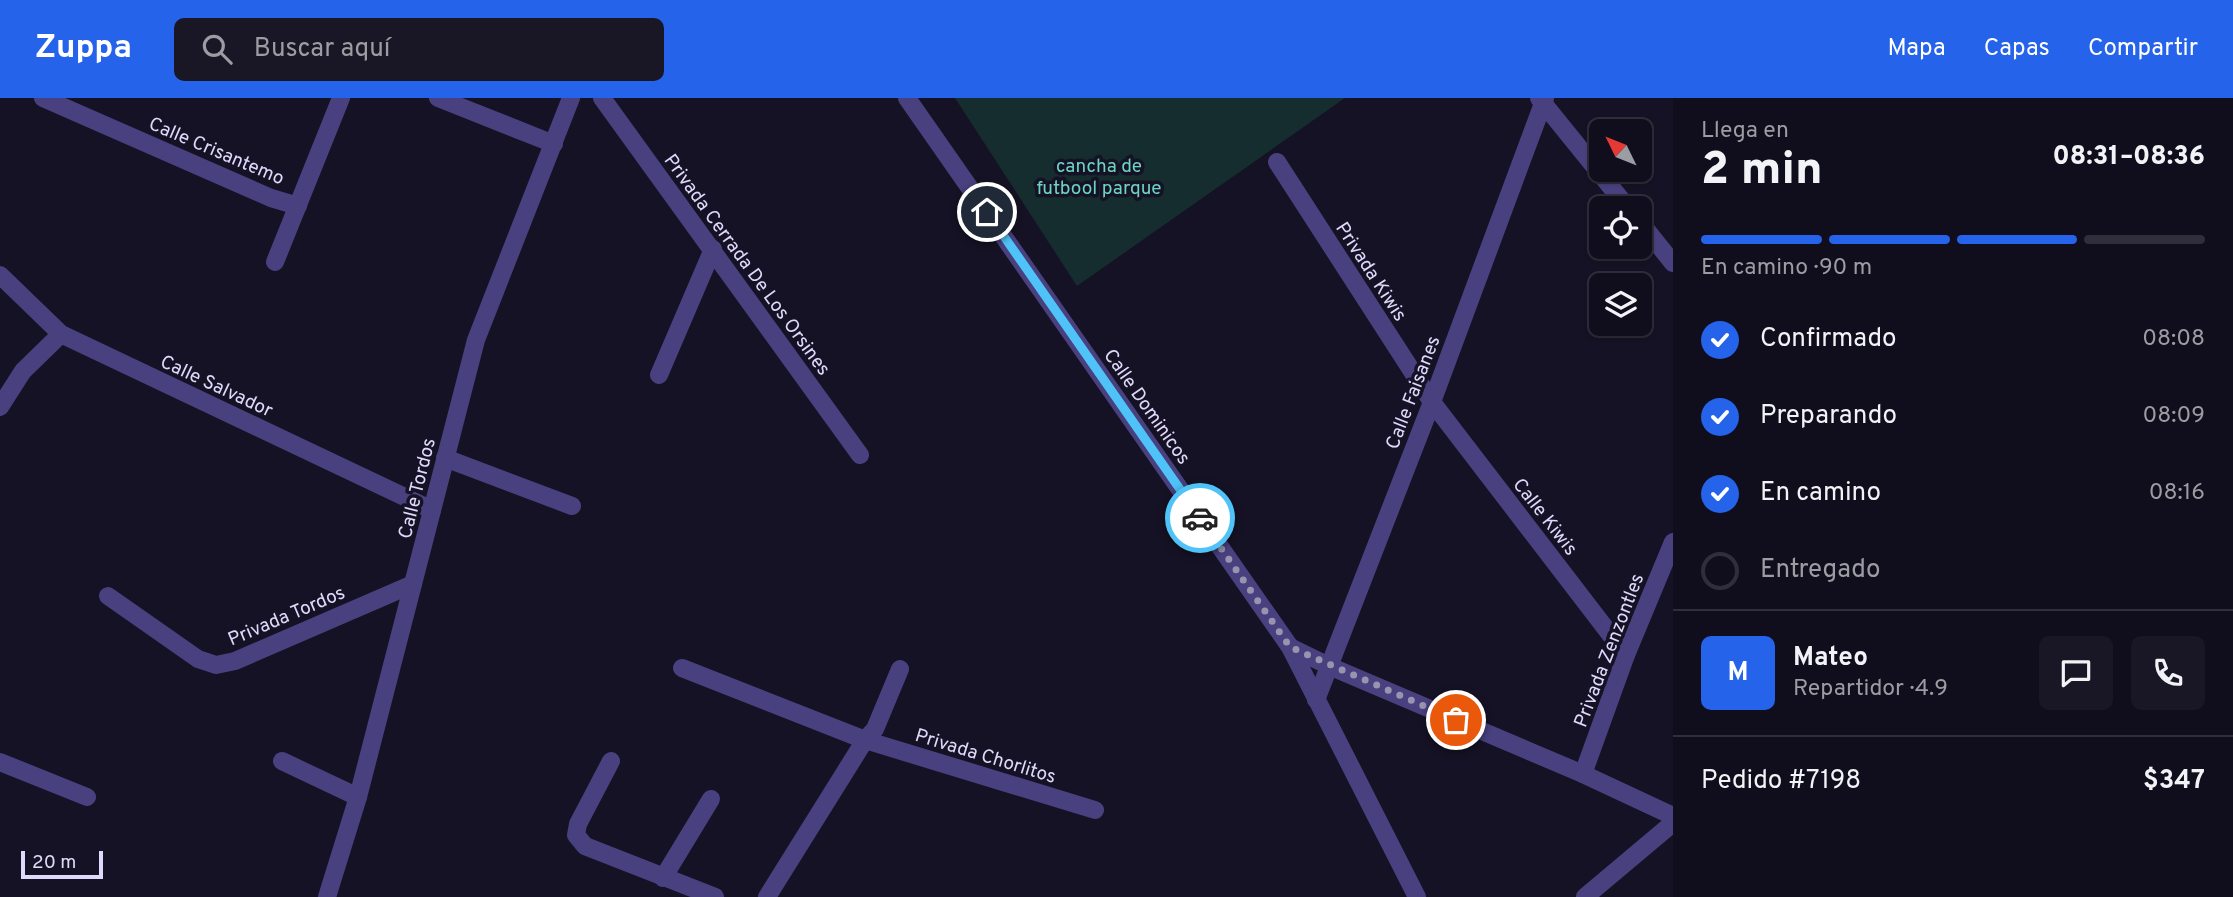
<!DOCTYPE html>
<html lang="es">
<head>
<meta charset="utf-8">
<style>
  :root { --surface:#100e1c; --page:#191725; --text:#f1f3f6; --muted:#9c9ca3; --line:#302e3b; --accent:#2563eb }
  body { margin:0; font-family:Overpass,sans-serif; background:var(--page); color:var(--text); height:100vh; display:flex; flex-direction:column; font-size:26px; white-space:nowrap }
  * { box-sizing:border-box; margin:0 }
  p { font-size:23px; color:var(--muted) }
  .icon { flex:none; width:38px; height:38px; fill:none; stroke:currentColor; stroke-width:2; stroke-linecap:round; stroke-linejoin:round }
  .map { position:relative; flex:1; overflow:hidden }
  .details { display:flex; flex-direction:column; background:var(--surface); width:560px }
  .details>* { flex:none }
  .needle { width:46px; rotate:313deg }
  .fabs { position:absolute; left:1589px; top:21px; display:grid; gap:14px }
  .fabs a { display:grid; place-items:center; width:63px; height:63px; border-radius:10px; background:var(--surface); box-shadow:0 2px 5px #0004,0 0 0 2px var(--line); font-size:35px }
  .scale { position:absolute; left:21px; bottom:18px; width:82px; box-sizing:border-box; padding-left:7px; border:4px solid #e0d9fb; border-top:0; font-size:19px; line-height:24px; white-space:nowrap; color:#e0d9fb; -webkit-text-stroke:5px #161225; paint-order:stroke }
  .pin { position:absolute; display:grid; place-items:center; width:60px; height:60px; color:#fff; margin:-30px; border:4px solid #fff; border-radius:50%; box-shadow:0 2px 7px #0007 }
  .courier { position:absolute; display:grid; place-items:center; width:70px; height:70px; margin:-35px; border:5px solid #4fc3f7; border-radius:50%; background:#fff; color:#222; box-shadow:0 2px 9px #0007 }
  .head em { font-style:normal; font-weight:800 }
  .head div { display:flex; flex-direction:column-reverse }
  .head { display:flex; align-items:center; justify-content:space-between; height:119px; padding:0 28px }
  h1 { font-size:46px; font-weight:800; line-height:52px }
  .bar { display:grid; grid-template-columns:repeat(4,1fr); gap:10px 7px; align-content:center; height:84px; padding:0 28px }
  .bar i { height:9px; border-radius:5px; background:var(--line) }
  .bar .active { background:var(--accent) }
  .bar p { grid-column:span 4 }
  .line { display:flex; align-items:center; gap:18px; padding:0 28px; border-top:2px solid var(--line) }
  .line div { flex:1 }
  .round { display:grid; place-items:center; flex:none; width:74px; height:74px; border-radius:10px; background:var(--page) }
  ol { padding:0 28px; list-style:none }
  li { display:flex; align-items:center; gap:21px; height:77px }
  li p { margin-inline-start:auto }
  li .icon { padding:7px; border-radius:50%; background:var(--accent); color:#fff; stroke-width:4 }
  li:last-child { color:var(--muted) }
  li i { width:38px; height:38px; border:4px solid var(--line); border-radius:50% }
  header { display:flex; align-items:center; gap:42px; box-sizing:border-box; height:98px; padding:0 35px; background:var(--accent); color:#fff }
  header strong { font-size:33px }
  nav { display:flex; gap:38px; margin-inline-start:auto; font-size:24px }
  .search { width:490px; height:63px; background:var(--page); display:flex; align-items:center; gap:18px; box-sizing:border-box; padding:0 24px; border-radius:10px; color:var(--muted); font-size:26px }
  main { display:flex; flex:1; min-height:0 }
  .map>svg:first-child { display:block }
</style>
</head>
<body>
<header>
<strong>Zuppa</strong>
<div class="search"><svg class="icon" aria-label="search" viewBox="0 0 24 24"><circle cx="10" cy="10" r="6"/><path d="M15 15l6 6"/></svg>Buscar aquí</div>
<nav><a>Mapa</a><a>Capas</a><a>Compartir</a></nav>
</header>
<main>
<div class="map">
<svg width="1673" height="799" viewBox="0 0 1673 799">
  <rect width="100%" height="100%" fill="#161225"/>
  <path fill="#152d2e" d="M955 0H1345L1077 188Z"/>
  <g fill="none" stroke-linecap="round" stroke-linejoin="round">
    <g stroke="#49417f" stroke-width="18">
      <path d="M43 0 271 100 298 108"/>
      <path d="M438 0 554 46"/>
      <path d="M602 0 860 357"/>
      <path d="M907 0 1290 549 1417 799"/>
      <path d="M1539 0 1628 110"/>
      <path d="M1277 64 1432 304 1626 557"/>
      <path d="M1640 124 1673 165"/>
      <path d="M275 164 341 0"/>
      <path d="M0 177 61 236 432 412"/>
      <path d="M659 277 713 151"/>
      <path d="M0 309 23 273 61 236"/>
      <path d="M445 360 572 408"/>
      <path d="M108 498 198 561 216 567 235 563 413 486"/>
      <path d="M1290 549 1329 568 1583 676 1673 718"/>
      <path d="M682 570 865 642 1095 712"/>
      <path d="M1316 602 1432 304 1545 0"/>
      <path d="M282 663 358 699"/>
      <path d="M611 663 578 726 576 737 585 748 715 799"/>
      <path d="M0 664 87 699"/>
      <path d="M1583 676 1626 557 1673 444"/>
      <path d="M663 780 711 701"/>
      <path d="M327 799 358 699 476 242 571 0"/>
      <path d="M767 799 865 642 875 631 900 571"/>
      <path d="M1585 799 1673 725"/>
    </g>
  </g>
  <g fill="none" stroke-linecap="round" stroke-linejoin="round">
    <path stroke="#9993b0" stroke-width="7" stroke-dasharray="0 12.6" d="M1200 420 1290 549 1456 622"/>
    <path stroke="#4fc3f7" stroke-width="9" d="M987 114 1200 420"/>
  </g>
  <g text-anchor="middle" stroke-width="7" stroke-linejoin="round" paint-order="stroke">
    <g font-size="19" fill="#e0d9fb" stroke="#161225">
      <text transform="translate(217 52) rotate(23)" y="7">Calle Crisantemo</text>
      <text transform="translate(748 166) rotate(54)" y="7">Privada Cerrada De Los Orsines</text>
      <text transform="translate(1372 173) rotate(57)" y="7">Privada Kiwis</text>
      <text transform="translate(217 287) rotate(25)" y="7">Calle Salvador</text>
      <text transform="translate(1412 294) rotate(-69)" y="7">Calle Faisanes</text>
      <text transform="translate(1148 308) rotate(55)" y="7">Calle Dominicos</text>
      <text transform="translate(416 390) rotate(-76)" y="7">Calle Tordos</text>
      <text transform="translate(1546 418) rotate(52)" y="7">Calle Kiwis</text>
      <text transform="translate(286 517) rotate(-23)" y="7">Privada Tordos</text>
      <text transform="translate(1608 552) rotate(-69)" y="7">Privada Zenzontles</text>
      <text transform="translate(986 657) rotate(17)" y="7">Privada Chorlitos</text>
    </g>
    <g font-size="19" fill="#6cd4c3" stroke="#161225">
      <text x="1099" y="74">cancha de<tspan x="1099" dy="22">futbool parque</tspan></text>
    </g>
  </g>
</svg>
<div class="fabs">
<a><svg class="needle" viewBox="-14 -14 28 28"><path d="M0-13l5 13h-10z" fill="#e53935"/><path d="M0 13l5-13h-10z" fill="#9c9ca3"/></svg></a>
<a><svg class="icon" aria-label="locate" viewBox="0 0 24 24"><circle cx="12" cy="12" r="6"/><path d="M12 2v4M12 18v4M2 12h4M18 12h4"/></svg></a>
<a><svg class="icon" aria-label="layers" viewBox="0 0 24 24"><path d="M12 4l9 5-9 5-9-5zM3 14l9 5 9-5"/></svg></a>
</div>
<div class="scale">20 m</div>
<div class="pin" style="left:1456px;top:622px;background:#ea580c"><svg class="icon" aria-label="bag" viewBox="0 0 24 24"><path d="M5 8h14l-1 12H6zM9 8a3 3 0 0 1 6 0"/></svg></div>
<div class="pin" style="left:987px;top:114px;background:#1f2937"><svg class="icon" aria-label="home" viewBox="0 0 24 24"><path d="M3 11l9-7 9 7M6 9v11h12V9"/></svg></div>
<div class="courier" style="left:1200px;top:420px"><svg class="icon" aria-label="car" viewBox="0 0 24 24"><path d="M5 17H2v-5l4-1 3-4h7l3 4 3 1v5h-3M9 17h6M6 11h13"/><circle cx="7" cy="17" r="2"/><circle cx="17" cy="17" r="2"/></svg></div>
</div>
<section class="details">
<div class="head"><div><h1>2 min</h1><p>Llega en</p></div><em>08:31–08:36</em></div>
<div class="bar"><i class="active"></i><i class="active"></i><i class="active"></i><i></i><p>En camino · 90 m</p></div>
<ol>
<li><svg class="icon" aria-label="check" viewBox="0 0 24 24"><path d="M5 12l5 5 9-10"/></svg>Confirmado<p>08:08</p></li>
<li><svg class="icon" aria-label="check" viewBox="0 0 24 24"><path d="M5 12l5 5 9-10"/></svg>Preparando<p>08:09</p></li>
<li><svg class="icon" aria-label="check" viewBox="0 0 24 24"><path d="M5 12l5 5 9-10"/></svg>En camino<p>08:16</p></li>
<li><i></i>Entregado</li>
</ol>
<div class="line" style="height:126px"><b class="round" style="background:var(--accent);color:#fff">M</b><div><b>Mateo</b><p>Repartidor · 4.9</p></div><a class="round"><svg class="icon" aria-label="chat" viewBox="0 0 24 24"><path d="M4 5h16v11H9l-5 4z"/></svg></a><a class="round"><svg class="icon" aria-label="phone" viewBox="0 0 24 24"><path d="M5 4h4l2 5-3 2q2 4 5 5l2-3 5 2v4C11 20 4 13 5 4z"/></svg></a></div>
<div class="line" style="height:91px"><div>Pedido #7198</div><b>$347</b></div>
</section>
</main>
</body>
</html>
